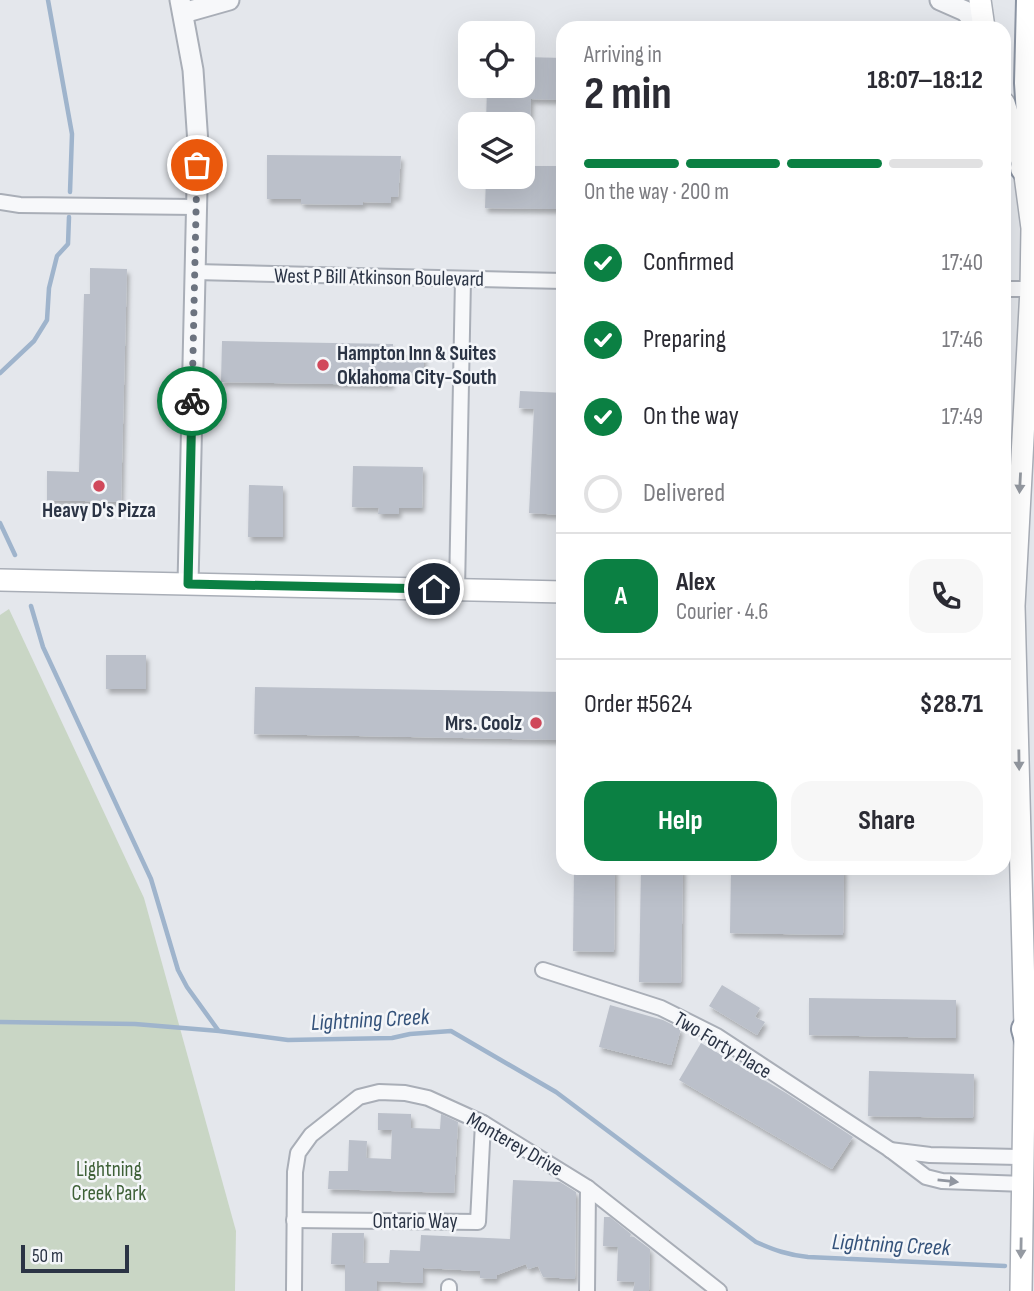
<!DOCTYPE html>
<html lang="en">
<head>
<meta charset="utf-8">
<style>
  :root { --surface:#fff; --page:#f7f7f7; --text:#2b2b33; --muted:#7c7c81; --line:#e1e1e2; --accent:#0b8043 }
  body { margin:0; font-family:"Sofia Sans Condensed",sans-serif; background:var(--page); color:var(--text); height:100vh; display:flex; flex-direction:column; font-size:26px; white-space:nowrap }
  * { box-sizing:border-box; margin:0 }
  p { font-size:23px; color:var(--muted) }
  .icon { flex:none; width:38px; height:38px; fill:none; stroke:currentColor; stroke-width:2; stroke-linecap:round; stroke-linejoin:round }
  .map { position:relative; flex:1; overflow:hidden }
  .sheet { position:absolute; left:556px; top:21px; width:455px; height:854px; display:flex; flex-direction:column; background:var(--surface); border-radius:21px; box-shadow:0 7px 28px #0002 }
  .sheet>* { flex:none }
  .tools { position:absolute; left:458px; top:21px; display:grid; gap:14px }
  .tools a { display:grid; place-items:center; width:77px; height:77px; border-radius:14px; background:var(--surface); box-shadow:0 7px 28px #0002; font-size:35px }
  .scale { position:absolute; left:21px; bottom:18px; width:108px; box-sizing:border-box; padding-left:7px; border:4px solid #2b3445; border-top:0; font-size:19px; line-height:24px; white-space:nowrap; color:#2b3445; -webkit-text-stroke:5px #f4f6f9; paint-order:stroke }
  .pin { position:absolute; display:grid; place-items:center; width:60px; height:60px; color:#fff; margin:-30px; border:4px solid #fff; border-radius:50%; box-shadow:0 2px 7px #0007 }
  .courier { position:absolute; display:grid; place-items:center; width:70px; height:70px; margin:-35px; border:5px solid #0b8043; border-radius:50%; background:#fff; color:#222; box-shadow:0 2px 9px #0007 }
  .summary em { font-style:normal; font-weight:700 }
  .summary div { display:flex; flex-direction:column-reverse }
  .summary { display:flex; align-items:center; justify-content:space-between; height:119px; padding:0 28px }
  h1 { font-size:46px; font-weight:700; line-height:52px }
  .bar { display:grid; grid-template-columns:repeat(4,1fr); gap:10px 7px; align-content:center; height:84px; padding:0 28px }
  .bar i { height:9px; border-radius:5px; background:var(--line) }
  .bar .current { background:var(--accent) }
  .bar p { grid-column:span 4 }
  .line { display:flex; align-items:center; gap:18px; padding:0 28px; border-top:2px solid var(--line) }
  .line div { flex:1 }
  .round { display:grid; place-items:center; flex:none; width:74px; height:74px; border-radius:21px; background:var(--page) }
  ol { padding:0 28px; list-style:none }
  li { display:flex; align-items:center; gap:21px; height:77px }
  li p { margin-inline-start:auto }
  li .icon { padding:7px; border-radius:50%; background:var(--accent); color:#fff; stroke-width:4 }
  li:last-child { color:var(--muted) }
  li i { width:38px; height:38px; border:4px solid var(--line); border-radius:50% }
  .button { display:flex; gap:14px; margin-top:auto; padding:14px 28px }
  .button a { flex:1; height:80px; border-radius:21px; background:var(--accent); color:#fff; font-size:28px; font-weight:700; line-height:80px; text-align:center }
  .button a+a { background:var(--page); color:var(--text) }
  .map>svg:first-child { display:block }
</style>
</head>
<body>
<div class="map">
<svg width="1034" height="1291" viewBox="0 0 1034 1291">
  <defs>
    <filter id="shadow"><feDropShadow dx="2.5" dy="4.5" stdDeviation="2" flood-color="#0004"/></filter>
  </defs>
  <rect width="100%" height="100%" fill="#e4e7ec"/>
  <path fill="#c9d6c5" d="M9 609 144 898 236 1231 235 1291H0V615Z"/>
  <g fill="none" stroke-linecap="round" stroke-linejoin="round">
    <g stroke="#9fb4cc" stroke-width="4.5">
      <path d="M48 0 72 134 70 192"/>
      <path d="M0 373 34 341 47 320 49 288 57 256 68 244 69 217"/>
      <path d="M0 523 15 555"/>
      <path d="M31 606 43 647 151 879 178 970 187 987 218 1030"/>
      <path d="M0 1022 135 1024 219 1031 288 1040 392 1038 410 1034 451 1031 556 1092 756 1242C774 1250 788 1255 808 1257L1005 1266"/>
    </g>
  </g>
  <g fill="#bbc0ca" filter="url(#shadow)">
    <path d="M523 57 564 58V100L531 99 530 124H486L487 86H523Z"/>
    <path d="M267 155 401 156 398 197H391V203L363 202V205L301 204V199H267Z"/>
    <path d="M523 166H564V209L485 208 486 177H523Z"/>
    <path d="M90 268 127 269 121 502 47 500V471L79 472 84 294H90Z"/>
    <path d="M222 341 393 344V355H424V374H392V385L221 382Z"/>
    <path d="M520 391 564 393V515L529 513 534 409 519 408Z"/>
    <path d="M353 466 423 467 422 508H399V514H378L379 508 352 507Z"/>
    <path d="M249 485 283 486V537H248Z"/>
    <rect x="106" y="655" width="40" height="34"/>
    <path d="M255 687 564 692V740L254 734Z"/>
    <path d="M574 868H615L614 952 573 951Z"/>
    <path d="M641 868H683L681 983 639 982Z"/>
    <path d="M731 868H844L843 935 730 933Z"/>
    <path d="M722 985 760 1008 755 1017 765 1022 757 1035 709 1006Z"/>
    <path d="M809 998 956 1000V1038L809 1035Z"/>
    <path d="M610 1005 663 1020 681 1029 671 1065 599 1047Z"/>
    <path d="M701 1043 786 1093 853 1137 832 1169 679 1080Z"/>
    <path d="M869 1071 974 1074 973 1118 868 1116Z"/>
    <path d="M378 1113 411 1114V1128L440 1129 441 1114 458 1122 454 1193 328 1189 329 1171H348L349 1140 367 1141 366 1158 391 1159 392 1130H378Z"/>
    <path d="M513 1180 560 1182 576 1192 575 1279 543 1277 538 1266 528 1269 526 1264 497 1275 496 1279 480 1278V1271L423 1268V1283L377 1281V1291H345V1265L331 1264 332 1233H364L363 1263H389L390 1250 420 1251 421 1235 510 1239Z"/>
    <path d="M604 1217H610L631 1234 630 1237H634L650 1249 649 1291H633L635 1282 617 1281 618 1247 603 1246Z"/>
  </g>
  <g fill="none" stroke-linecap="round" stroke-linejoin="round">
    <g stroke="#a9aeb7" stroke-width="18">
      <g id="minor">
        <path d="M0 202 20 205 196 207"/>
        <path d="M195 272 564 281"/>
        <path d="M1004 289H1031"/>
        <path d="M457 590 463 279"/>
        <path d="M543 970 661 1008 717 1036 889 1149 926 1177 942 1181 1023 1184"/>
        <path d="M890 1150 930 1155 1023 1157"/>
        <path d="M294 1220 478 1222 483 1123"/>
        <path d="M294 1291 295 1172 298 1153 311 1135 359 1097 379 1092 405 1093 428 1098 483 1123 588 1188 719 1291"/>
        <path d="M449 1291V1287"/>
        <path d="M587 1291 588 1188"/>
      </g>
    </g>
    <g stroke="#a9aeb7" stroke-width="23">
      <g id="tertiary">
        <path d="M180 0 193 70 198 144 188 584"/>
        <path d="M940 0 965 11 980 28"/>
        <path d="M183 13 229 0"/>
      </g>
    </g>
    <g stroke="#a9aeb7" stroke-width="24">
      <g id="secondary">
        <path d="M980 0 984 28"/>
        <path d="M1004 103 1024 168 1032 228 1031 289 1014 606 1025 1029 1021 1291"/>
        <path d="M0 580 564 592"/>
      </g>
    </g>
    <g stroke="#8b94a3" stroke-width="30">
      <g id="motorway">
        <path d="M1024 168 1031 131 1028 83 1030 0"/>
        <path d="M1025 1029 1034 1061"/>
      </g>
    </g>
    <use href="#minor" stroke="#f7f8fa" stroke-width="14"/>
    <use href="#tertiary" stroke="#f7f8fa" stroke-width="19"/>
    <use href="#secondary" stroke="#fff" stroke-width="21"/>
    <use href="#motorway" stroke="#fff" stroke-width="26"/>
  </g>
  <defs><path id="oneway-solid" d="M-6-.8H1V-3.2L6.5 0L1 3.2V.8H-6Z" transform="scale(1.75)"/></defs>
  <g fill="#959aa2">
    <use href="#oneway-solid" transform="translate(1020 483) rotate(93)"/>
    <use href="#oneway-solid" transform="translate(1019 760) rotate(89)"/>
    <use href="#oneway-solid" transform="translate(1021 1248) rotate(91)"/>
  </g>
  <use fill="#9196a0" href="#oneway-solid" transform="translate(948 1181) rotate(6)"/>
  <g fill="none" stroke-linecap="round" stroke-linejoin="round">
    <path stroke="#6c737f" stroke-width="7" stroke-dasharray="0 12.6" d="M192 401 197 165"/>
    <path stroke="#0b8043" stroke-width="9" d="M192 401 188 584 434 589"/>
  </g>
  <g fill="#d1495b" stroke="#f4f6f9" stroke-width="2.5">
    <circle cx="323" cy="365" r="7"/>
    <circle cx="99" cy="486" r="7"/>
    <circle cx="536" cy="723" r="7"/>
  </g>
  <g text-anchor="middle" stroke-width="5" stroke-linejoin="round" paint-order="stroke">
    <g font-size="21" fill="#2b3445" stroke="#f4f6f9">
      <text transform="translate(379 277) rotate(1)" y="7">West P Bill Atkinson Boulevard</text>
      <text transform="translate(723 1045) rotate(31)" y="7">Two Forty Place</text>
      <text transform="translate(515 1144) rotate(30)" y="7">Monterey Drive</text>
      <text x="415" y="1228">Ontario Way</text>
    </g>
    <g font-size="21" font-weight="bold" fill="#2b3445" stroke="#f4f6f9" text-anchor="start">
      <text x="337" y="360">Hampton Inn &amp; Suites<tspan x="337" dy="24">Oklahoma City-South</tspan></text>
      <text x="99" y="517" text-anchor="middle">Heavy D's Pizza</text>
      <text x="522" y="730" text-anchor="end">Mrs. Coolz</text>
    </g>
    <g font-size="21" fill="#3f6138" stroke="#f4f6f9">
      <text x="109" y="1176">Lightning<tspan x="109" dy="24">Creek Park</tspan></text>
    </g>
    <g font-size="23" font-style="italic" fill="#34527a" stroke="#f4f6f9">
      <text transform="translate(370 1019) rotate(-3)" y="8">Lightning Creek</text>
      <text transform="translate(891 1244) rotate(3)" y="8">Lightning Creek</text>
    </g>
  </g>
</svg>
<div class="tools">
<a><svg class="icon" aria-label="locate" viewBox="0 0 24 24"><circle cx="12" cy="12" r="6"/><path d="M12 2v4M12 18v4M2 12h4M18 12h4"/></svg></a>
<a><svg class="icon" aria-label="layers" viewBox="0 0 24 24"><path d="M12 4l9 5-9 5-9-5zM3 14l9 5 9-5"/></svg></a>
</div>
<div class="scale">50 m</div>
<div class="pin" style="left:197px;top:165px;background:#ea580c"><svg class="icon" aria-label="bag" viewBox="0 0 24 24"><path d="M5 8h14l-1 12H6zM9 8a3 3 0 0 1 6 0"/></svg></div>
<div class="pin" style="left:434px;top:589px;background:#1f2937"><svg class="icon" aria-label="home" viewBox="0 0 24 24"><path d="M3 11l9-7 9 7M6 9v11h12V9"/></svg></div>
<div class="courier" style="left:192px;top:401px"><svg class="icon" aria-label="bike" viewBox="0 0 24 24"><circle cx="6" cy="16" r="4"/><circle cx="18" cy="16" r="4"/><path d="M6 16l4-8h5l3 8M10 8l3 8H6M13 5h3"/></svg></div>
<section class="sheet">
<div class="summary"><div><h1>2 min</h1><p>Arriving in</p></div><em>18:07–18:12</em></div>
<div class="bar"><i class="current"></i><i class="current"></i><i class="current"></i><i></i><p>On the way · 200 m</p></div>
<ol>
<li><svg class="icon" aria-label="check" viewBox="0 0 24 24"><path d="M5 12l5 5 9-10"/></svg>Confirmed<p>17:40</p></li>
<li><svg class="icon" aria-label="check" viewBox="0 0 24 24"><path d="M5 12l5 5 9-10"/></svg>Preparing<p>17:46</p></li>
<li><svg class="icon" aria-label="check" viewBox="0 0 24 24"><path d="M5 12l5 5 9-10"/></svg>On the way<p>17:49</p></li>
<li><i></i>Delivered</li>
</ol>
<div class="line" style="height:126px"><b class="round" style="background:var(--accent);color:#fff">A</b><div><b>Alex</b><p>Courier · 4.6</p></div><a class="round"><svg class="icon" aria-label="phone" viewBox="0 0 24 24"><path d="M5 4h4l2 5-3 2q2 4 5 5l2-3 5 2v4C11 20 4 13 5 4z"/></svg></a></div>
<div class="line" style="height:91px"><div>Order #5624</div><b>$28.71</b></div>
<div class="button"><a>Help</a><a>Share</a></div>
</section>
</div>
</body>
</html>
